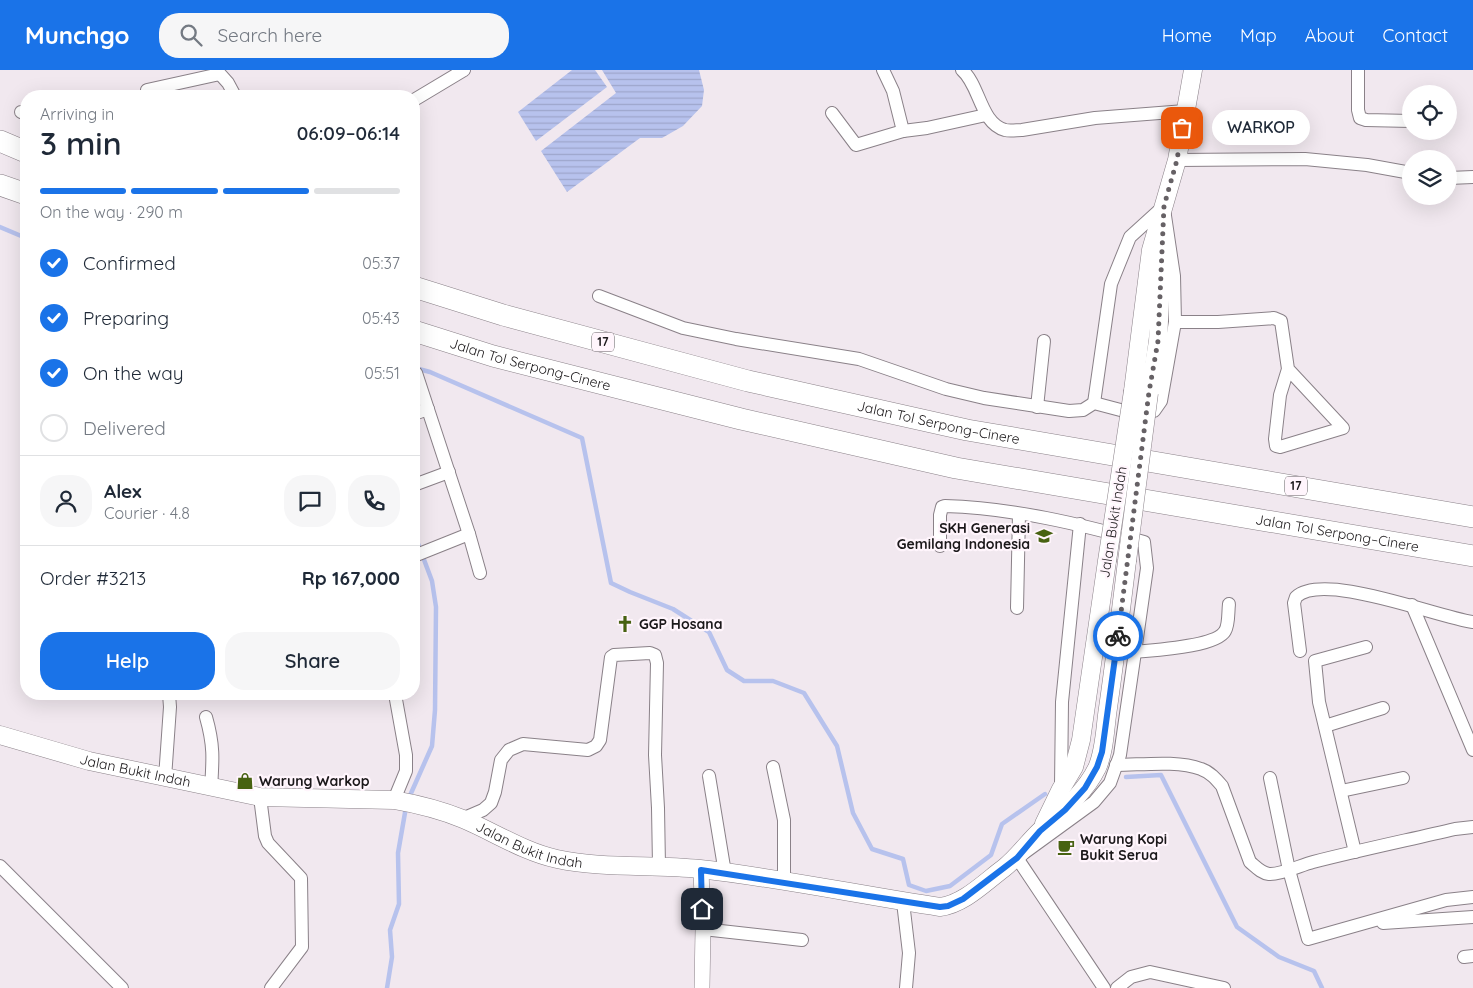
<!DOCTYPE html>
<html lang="en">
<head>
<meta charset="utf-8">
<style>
  :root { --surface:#fff; --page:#f6f6f7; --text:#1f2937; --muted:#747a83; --line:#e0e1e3; --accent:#1a73e8 }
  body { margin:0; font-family:Quicksand,sans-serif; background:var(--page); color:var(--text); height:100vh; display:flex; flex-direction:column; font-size:19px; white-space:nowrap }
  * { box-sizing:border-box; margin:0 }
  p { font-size:16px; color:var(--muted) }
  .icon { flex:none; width:28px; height:28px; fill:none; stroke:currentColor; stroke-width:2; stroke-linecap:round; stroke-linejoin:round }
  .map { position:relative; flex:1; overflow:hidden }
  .panel { position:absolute; left:20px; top:20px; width:400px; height:610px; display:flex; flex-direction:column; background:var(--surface); border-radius:20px; box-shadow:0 5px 20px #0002 }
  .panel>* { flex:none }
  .controls { position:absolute; left:1402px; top:15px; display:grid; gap:10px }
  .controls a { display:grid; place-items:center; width:55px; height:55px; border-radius:50%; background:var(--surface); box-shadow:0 5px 20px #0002; font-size:25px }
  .pin { position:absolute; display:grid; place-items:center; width:42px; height:42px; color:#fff; margin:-21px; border-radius:10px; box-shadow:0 2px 8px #0006 }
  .courier { position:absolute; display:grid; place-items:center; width:50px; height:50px; margin:-25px; border:4px solid #1a73e8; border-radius:50%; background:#fff; color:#222; box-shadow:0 1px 6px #0007 }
  .bubble { position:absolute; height:35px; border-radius:18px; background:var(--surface); box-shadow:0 5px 20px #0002; font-size:16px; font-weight:600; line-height:35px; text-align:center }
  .headline em { font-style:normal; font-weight:600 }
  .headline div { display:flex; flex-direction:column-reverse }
  .headline { display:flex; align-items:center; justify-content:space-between; height:85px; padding:0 20px }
  h1 { font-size:32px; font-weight:600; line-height:38px }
  .bar { display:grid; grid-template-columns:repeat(4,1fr); gap:8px 5px; align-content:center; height:60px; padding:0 20px }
  .bar i { height:6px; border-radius:4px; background:var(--line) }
  .bar .selected { background:var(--accent) }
  .bar p { grid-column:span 4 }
  .line { display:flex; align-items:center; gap:12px; padding:0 20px; border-top:1px solid var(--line) }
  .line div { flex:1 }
  .round { display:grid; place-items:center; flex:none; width:52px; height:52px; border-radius:20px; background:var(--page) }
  ol { padding:0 20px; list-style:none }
  li { display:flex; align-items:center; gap:15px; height:55px }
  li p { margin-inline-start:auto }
  li .icon { padding:5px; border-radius:50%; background:var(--accent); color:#fff; stroke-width:4 }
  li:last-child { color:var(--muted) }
  li i { width:28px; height:28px; border:2px solid var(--line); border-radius:50% }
  .cta { display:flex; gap:10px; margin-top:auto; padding:10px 20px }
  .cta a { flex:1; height:58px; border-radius:20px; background:var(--accent); color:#fff; font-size:20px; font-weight:600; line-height:58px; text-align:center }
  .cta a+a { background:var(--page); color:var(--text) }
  header { display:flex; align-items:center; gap:30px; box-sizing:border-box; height:70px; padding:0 25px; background:var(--accent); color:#fff }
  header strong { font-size:24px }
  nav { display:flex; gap:28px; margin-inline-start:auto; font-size:18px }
  .search { width:350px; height:45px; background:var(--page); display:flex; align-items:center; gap:12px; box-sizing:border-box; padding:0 18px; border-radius:20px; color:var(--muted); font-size:19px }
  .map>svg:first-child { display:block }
</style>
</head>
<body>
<header>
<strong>Munchgo</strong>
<div class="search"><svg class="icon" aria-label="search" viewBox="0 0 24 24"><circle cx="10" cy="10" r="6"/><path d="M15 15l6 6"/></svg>Search here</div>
<nav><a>Home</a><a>Map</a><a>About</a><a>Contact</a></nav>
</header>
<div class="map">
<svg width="1473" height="918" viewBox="0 0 1473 918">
  <defs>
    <pattern id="water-rules" width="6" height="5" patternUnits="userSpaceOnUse" patternTransform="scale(1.25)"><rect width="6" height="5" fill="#b7c2ed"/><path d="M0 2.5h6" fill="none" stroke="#9da6cb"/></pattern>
  </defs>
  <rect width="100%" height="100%" fill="#f1e8ef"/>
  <g fill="url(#water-rules)">
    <path d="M572 0H595L607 17 536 71 518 42Z"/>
    <path d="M602 0H699L704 20 702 36 683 56 662 68H640L567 122 541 81 616 23Z"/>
  </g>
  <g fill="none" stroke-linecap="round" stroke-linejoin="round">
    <g stroke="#b7c2ed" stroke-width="4.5">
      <path d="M0 157 26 168"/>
      <path d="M415 298 430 302 582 368 611 513 630 522 673 539 709 562 727 600 744 611H773L804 623 837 676 853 743 872 779 903 789 909 815 926 821 950 816 991 785 1002 754 1045 724"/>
      <path d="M1126 707 1161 705 1237 857 1279 887 1314 901 1322 918"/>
      <path d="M408 730 432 676 435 640 436 537 432 511 414 463"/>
      <path d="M387 918 392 887 390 860 399 834 398 783 406 737"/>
    </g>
    <g stroke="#8a8188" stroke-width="14">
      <g id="minor">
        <path d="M962 0C980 15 980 53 1005 60 1010 61 1017 60 1022 60L1095 48 1185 41"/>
        <path d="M1358 0V40L1360 48 1366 50 1411 51"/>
        <path d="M147 20 220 4 228 13 235 26"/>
        <path d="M414 30 464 0"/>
        <path d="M21 42 26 44"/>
        <path d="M832 43 856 75 903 61 893 21 883 0"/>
        <path d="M903 61 927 58 986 45"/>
        <path d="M1177 90 1305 89 1367 95 1411 103"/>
        <path d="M1449 108 1473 107"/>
        <path d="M599 226 683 258 736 269 859 289 946 319 984 328 1069 341 1083 340 1094 333 1128 342 1154 341 1161 331 1175 252 1174 206 1164 139"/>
        <path d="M1175 252H1218L1274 248 1281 251 1288 299 1343 358 1280 377 1276 376 1275 369 1280 325 1288 299"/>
        <path d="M416 303 469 464 480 503"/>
        <path d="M1094 333 1111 214 1130 167 1163 137"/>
        <path d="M1037 337 1044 271"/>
        <path d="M414 344 428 339"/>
        <path d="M414 415 449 402"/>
        <path d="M940 476V445L942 437 945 436C1013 438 1080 454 1144 472L1147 498 1135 582 1120 685 1110 713 1094 732 1017 788 1104 918"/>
        <path d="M414 486 469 464"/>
        <path d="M1412 535 1473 680"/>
        <path d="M1017 538 1019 444"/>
        <path d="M1300 581 1294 533 1296 527C1323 501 1437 547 1473 552"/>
        <path d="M1135 582C1153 580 1216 577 1225 561 1229 555 1228 542 1229 534"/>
        <path d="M206 647C214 675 213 689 211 718"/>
        <path d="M1325 656 1383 638"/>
        <path d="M1116 695C1141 695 1177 690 1201 699 1210 702 1216 709 1222 716L1250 792C1256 797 1261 803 1269 804 1281 805 1301 795 1313 792 1360 780 1408 770 1455 759L1473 757"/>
        <path d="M773 697 784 750V812"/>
        <path d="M709 706 725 803"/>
        <path d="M165 708 170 637 169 624"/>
        <path d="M1270 708 1289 800 1308 869 1446 830 1473 827"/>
        <path d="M1061 716 1062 632 1080 454"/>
        <path d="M1341 721 1403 708"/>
        <path d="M260 727 265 766 268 773 301 808 302 877 271 918"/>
        <path d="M394 730 406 701V685L395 624"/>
        <path d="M462 749 483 740 491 733 495 722 501 690 509 680 523 674 588 680 596 676 600 670 611 587 614 585 650 583 655 585 657 593 655 685 658 738 659 796"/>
        <path d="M1355 782 1319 632 1315 591 1366 577"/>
        <path d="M0 796 122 918"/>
        <path d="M903 832 909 883 906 918"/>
        <path d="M1383 853 1473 847"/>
        <path d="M703 859 802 870"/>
        <path d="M1464 887 1473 886"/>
        <path d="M1117 918 1131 907 1150 902 1224 918"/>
      </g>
    </g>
    <g stroke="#8a8188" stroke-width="16">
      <path id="tertiary" d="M701 799 703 859 702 918"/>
    </g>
    <g stroke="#8a8188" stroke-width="19">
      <g id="secondary">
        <path d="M1133 321 1151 180 1177 90 1193 0"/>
        <path d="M1149 323 1158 271 1163 169"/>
        <path id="s1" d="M0 665 89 691 260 727 394 730C417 734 441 740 463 749 494 762 524 782 557 789 603 799 653 794 700 799 780 808 860 825 940 837 964 834 985 812 1004 798 1018 787 1028 772 1041 760 1062 741 1084 724 1097 698 1105 680 1105 657 1108 638 1115 589 1121 540 1127 491"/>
        <path d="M1044 754 1061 719 1074 697 1081 670 1107 491"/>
      </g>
    </g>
    <g stroke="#8a8188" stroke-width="22">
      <g id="motorway">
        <path d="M0 71 26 82"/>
        <path d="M0 115 26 124"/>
        <path id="s2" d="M414 217 503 245 748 311 967 360 1473 447"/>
        <path id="s3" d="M414 261 493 286 741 349 956 398 1473 486"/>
      </g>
    </g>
    <use href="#minor" stroke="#fff" stroke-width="12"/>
    <use href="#tertiary" stroke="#fff" stroke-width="15"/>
    <use href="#secondary" stroke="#fff" stroke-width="18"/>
    <use href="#motorway" stroke="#fff" stroke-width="21"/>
    <g stroke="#8a8188" stroke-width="19" stroke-linecap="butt">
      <g id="secondary-bridge">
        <path d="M1107 491 1133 321"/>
        <path d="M1127 491 1149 323"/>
      </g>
    </g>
    <use href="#secondary-bridge" stroke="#fff" stroke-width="18"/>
  </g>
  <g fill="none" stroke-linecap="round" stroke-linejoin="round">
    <path stroke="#666165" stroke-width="5" stroke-dasharray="0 9" d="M1118 566 1149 322 1158 271 1164 136 1177 90 1182 58"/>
    <path stroke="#1a73e8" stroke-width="6" d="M702 839 701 800 940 837 948 836 963 829 1017 788 1040 761 1065 740 1085 718 1097 697 1102 682 1118 566"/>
  </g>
  <defs>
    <g id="school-bare" transform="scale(1.35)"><path d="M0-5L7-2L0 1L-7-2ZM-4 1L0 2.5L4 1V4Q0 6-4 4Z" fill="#476211" stroke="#fff5fc" stroke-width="2.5" paint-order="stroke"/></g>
    <g id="church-bare" transform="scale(1.35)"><path d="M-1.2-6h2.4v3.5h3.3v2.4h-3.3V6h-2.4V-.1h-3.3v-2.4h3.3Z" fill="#476211" stroke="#fff5fc" stroke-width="2.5" paint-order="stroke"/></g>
    <g id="shop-bare" transform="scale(1.35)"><path d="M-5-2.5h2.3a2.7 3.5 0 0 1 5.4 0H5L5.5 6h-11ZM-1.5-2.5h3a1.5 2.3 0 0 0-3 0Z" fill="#476211" stroke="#fff5fc" stroke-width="2.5" paint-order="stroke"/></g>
    <g id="cafe-bare" transform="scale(1.35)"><path d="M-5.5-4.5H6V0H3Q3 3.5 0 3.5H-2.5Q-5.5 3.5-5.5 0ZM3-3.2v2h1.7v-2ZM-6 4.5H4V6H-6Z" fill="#476211" stroke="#fff5fc" stroke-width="2.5" paint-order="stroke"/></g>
  </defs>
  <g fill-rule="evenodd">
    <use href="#school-bare" x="1044" y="466"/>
    <use href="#church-bare" x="625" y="554"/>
    <use href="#shop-bare" x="245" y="711"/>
    <use href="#cafe-bare" x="1066" y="777"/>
  </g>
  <g text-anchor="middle" stroke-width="4.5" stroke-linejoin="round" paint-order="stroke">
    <g fill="#fff5fc" stroke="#5f5a5e" stroke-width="1">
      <rect x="592" y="262.5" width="22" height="19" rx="4"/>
      <rect x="1285" y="406.5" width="22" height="19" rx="4"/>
    </g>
    <g font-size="12" font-weight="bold" fill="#1b181a">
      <text x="603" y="276">17</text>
      <text x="1296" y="420">17</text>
    </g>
    <g font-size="14" fill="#1b181a" stroke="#fff5fc">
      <text dy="5" stroke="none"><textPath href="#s3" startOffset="121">Jalan Tol Serpong–Cinere</textPath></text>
      <text dy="5" stroke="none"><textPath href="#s2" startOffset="542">Jalan Tol Serpong–Cinere</textPath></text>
      <text transform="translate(1113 452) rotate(-81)" y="5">Jalan Bukit Indah</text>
      <text dy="5" stroke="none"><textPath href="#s3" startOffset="946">Jalan Tol Serpong–Cinere</textPath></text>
      <text dy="5" stroke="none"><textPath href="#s1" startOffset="140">Jalan Bukit Indah</textPath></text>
      <text dy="5" stroke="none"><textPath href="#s1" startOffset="545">Jalan Bukit Indah</textPath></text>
    </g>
    <g font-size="14" font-weight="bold" fill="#1b181a" stroke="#fff5fc" text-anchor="start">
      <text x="1030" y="463" text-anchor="end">SKH Generasi<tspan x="1030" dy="16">Gemilang Indonesia</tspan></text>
      <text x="639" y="559">GGP Hosana</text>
      <text x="259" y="716">Warung Warkop</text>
      <text x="1080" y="774">Warung Kopi<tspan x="1080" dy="16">Bukit Serua</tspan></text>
    </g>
  </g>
</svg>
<div class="controls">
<a><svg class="icon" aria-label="locate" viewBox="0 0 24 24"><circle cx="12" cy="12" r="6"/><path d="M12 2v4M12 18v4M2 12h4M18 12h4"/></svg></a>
<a><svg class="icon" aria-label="layers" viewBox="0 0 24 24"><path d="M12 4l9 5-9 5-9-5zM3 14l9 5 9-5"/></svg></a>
</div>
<div class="pin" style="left:1182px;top:58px;background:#ea580c"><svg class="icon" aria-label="bag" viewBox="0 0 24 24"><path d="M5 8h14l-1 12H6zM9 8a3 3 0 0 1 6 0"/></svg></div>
<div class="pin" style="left:702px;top:839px;background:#1f2937"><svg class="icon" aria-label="home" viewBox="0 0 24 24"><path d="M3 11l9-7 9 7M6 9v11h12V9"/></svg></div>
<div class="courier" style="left:1118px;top:566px"><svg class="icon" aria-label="bike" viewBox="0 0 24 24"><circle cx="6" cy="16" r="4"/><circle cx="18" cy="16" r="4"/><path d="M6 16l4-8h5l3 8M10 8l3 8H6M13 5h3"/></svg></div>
<div class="bubble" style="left:1212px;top:40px;width:98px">WARKOP</div>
<section class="panel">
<div class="headline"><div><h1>3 min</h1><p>Arriving in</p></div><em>06:09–06:14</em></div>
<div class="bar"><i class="selected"></i><i class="selected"></i><i class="selected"></i><i></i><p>On the way · 290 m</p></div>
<ol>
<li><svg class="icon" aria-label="check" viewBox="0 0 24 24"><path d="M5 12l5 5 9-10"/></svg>Confirmed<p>05:37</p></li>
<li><svg class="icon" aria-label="check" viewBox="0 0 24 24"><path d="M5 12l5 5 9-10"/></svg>Preparing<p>05:43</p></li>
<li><svg class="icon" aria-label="check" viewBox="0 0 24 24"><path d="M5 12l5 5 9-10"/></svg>On the way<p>05:51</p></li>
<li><i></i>Delivered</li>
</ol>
<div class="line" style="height:90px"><a class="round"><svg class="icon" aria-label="person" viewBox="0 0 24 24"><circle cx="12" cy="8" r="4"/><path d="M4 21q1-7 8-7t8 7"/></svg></a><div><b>Alex</b><p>Courier · 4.8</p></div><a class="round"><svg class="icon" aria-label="chat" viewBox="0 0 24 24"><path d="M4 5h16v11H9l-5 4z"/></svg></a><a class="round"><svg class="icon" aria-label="phone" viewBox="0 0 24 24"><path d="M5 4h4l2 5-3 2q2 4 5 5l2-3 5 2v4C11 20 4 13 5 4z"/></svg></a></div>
<div class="line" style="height:65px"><div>Order #3213</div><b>Rp 167,000</b></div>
<div class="cta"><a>Help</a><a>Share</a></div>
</section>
</div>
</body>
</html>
